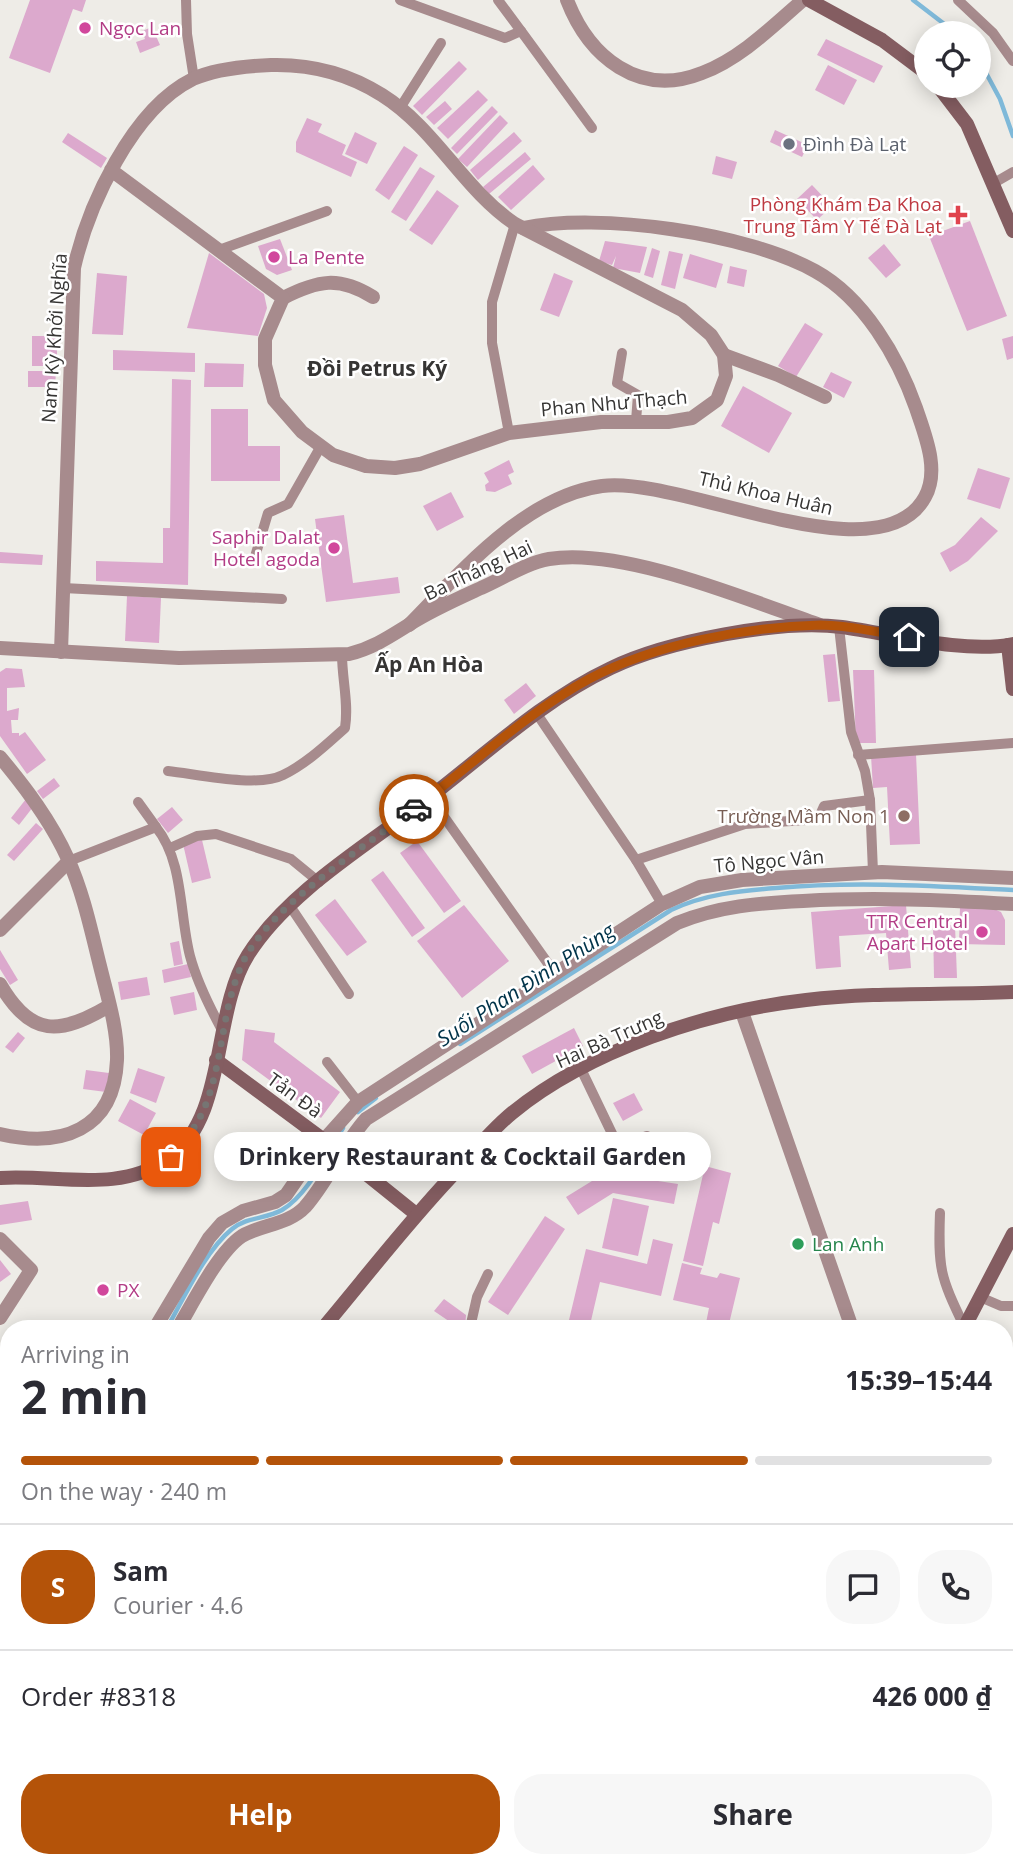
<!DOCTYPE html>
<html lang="en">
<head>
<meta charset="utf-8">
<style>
  :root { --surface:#fff; --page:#f7f7f7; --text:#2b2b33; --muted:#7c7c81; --line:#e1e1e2; --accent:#b45309 }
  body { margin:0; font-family:"Open Sans",sans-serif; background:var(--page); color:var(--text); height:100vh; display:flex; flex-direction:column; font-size:26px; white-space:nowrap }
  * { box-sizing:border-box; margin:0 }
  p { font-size:23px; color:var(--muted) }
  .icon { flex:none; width:38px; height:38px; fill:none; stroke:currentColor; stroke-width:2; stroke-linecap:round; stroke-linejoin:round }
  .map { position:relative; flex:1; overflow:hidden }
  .side { position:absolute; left:0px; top:1320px; width:1013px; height:548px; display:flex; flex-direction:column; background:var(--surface); border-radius:28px 28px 0 0; box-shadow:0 4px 18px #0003 }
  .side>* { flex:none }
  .controls { position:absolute; left:914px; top:21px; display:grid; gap:14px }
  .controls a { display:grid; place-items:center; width:77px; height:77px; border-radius:50%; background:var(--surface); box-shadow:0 4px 18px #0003; font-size:35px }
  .pin { position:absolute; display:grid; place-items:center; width:60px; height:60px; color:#fff; margin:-30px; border-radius:14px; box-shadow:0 4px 10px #0006 }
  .courier { position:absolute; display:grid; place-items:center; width:70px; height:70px; margin:-35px; border:5px solid #b45309; border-radius:50%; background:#fff; color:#222; box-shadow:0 2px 9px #0007 }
  .bubble { position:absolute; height:49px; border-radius:24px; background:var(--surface); box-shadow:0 4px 18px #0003; font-size:23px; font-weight:700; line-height:49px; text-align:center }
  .head em { font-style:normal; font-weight:700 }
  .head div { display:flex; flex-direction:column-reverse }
  .head { display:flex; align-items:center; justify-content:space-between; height:119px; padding:0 21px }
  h1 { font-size:46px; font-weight:700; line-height:52px }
  .bar { display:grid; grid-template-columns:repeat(4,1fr); gap:10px 7px; align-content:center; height:84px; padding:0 21px }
  .bar i { height:9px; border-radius:5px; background:var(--line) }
  .bar .selected { background:var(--accent) }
  .bar p { grid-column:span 4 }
  .line { display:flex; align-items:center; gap:18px; padding:0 21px; border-top:2px solid var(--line) }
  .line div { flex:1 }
  .round { display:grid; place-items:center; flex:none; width:74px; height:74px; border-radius:28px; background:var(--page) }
  .cta { display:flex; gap:14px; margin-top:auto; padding:14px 21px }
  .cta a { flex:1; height:80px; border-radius:28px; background:var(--accent); color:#fff; font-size:28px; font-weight:700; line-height:80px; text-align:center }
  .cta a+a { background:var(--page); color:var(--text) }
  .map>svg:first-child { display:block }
</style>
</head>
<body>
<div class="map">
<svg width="1013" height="1867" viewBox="0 0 1013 1867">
  <rect width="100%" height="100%" fill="#eeece7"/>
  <g fill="#e6e0d6">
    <path d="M1005 1673 1013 1684V1759L1005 1777Z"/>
    <path d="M621 1858 963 1859 959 1867H615Z"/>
  </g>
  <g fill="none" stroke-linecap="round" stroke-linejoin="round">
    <g stroke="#7fb9d9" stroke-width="4.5">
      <path d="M913 0 956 33"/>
      <path d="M978 58 1000 99 1013 136"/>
      <path d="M460 1044 671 910C705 894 739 891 776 888 856 881 933 886 1013 890"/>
      <path d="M358 1112 376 1098"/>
      <path d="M167 1328C184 1298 205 1251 232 1229 246 1217 266 1219 282 1210 309 1194 326 1154 343 1128"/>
      <path d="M0 1546 9 1536"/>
    </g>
  </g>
  <g fill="#dca9cd">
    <path d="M30 0H86L82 12 73 9 50 73 9 58Z"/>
    <path d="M152 27 160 45 140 53 136 42 145 39 142 31Z"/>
    <path d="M826 39 883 66 874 83 817 55Z"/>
    <path d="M459 61 467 69 422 115 413 106Z"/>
    <path d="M828 65 857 80 844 105 815 90Z"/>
    <path d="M478 90 488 100 448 139 437 128Z"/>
    <path d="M445 101 452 109 434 125 426 117Z"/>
    <path d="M492 106 498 112 457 154 451 148Z"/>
    <path d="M500 115 508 123 467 167 458 159Z"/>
    <path d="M307 118 322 124 318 132 346 145 342 155 357 162 351 177 296 152V142Z"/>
    <path d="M775 130 808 145 802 157 770 142Z"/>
    <path d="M355 132 377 143 367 164 345 154Z"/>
    <path d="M514 132 522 141 478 180 470 170Z"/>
    <path d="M68 133 107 158 101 168 62 142Z"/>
    <path d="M404 146 418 155 389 200 375 190Z"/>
    <path d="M525 152 531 159 489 194 483 187Z"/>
    <path d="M716 156 737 162 732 179 712 174Z"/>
    <path d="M533 165 545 179 511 210 498 197Z"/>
    <path d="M420 167 435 176 406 221 391 212Z"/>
    <path d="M812 185 832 206 817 220 797 199Z"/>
    <path d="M437 190 459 206 432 245 409 230Z"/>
    <path d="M970 221 1007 316 967 331 929 236Z"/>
    <path d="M280 239 292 270 277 275 266 269 258 246Z"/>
    <path d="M605 241 647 247 640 273 613 268 616 256 612 265 599 261Z"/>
    <path d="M884 244 901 265 886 278 868 258Z"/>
    <path d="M652 248 660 251 653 278 644 275Z"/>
    <path d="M669 251 683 254 675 289 661 285Z"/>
    <path d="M209 253 264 294 267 308 258 336 187 328Z"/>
    <path d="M690 254 723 264 716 288 683 278Z"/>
    <path d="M730 266 747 270 744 287 727 283Z"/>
    <path d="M97 273 127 276 123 335 92 334Z"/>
    <path d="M554 273 573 281 559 317 540 310Z"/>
    <path d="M805 323 823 334 796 377 778 366Z"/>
    <rect x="32" y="336" width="25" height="30"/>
    <path d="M1013 336V358L1007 360 1002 339Z"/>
    <path d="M113 350 195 353V372L113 370Z"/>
    <path d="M205 363 244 364 243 387H204Z"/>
    <path d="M28 371H56L55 387H28Z"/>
    <path d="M831 372 852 382 844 398 823 387Z"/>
    <path d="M172 379 191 380 188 585 96 581V561L163 563V528H170Z"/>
    <path d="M743 386 792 413 769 453 721 426Z"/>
    <path d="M211 409H248V446H280V481H211Z"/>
    <path d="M509 460 514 472 508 475 512 484 495 492 486 491 485 485 489 482 484 473Z"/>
    <path d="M978 468 1010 478 1000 509 967 499Z"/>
    <path d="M451 492 464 517 437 531 423 506Z"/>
    <path d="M344 515 353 583 398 577 400 593 326 602 315 519Z"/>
    <path d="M981 517 998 531 968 561 950 572 940 553 955 545Z"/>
    <path d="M0 552 43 555 42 565 0 563Z"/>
    <path d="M127 596 161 598 159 643 125 641Z"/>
    <path d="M835 654 840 701 828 702 823 655Z"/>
    <path d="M6 668 22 669 25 687 7 688V711L19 708 18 720H11L12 733H19V736L25 732 46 760 27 774 0 736V672Z"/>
    <path d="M853 670H874L876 743H856Z"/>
    <path d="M526 683 536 696 514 714 504 700Z"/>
    <path d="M916 754 920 844 890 845 887 787 873 788 871 756Z"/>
    <path d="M54 778 60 786 43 799 37 791Z"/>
    <path d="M26 799 33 807 19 825 11 818Z"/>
    <path d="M172 807 183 820 168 833 157 819Z"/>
    <path d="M36 823 43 829 14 861 7 855Z"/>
    <path d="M202 840 211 878 192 883 183 844Z"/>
    <path d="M417 841 461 901 444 913 400 853Z"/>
    <path d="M383 871 425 928 412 937 371 880Z"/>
    <path d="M335 899 367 942 347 956 315 915Z"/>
    <path d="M464 905 509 961 462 998 417 941Z"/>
    <path d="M906 905 911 968 889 970 886 933 839 936 841 967 816 969 811 912Z"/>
    <path d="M960 907 994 909 1001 912 1005 920V945L959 944Z"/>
    <path d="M933 925H955L957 978H934Z"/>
    <path d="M179 941 183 964 174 966 170 943Z"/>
    <path d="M0 950 18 980 10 985 0 969Z"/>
    <path d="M188 964 191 977 164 983 162 970Z"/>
    <path d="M147 977 150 995 121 1000 118 982Z"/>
    <path d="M194 992 197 1010 174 1015 170 997Z"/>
    <path d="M574 1028 583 1046 532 1074 522 1056Z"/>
    <path d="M245 1029 275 1033 274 1042 340 1092 321 1118 242 1060Z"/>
    <path d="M18 1032 25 1038 13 1053 5 1047Z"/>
    <path d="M138 1068 165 1077 156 1103 130 1093Z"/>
    <path d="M86 1070 109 1073 106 1092 83 1089Z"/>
    <path d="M634 1093 643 1110 623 1121 613 1103Z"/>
    <path d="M130 1099 156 1113 144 1135 118 1121Z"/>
    <path d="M705 1166 731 1173 719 1224 713 1222 703 1266 683 1261Z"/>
    <path d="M605 1173 678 1184 674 1204 613 1193 578 1215 566 1197Z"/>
    <path d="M613 1198 649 1206 638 1256 602 1248Z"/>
    <path d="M28 1201 32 1220 0 1225V1205Z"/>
    <path d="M545 1216 565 1229 508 1315 488 1302Z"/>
    <path d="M653 1239 673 1244 661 1296 600 1282 590 1325 569 1320 586 1249 647 1264Z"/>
    <path d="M0 1260 11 1274 0 1282Z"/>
    <path d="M682 1263 702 1268 700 1274 717 1278 720 1273 740 1278 728 1328H705L709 1308 673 1300Z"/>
    <path d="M444 1299 466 1315 465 1328H459L434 1311Z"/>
    <path d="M517 1321 539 1328H515Z"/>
    <path d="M663 1858H787L777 1867H653Z"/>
    <path d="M818 1858H871L878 1867H826Z"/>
  </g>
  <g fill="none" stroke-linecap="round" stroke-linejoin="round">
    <g stroke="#a78b8d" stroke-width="10">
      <path d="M186 0 187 34 194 79"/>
      <path d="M400 0 505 38 521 31 498 0"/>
      <path d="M958 0 993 33 1013 61"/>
      <path d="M521 31 592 128"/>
      <path d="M400 108 441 43"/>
      <path d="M994 183 1013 172"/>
      <path d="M219 250 327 211"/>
      <path d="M622 353 617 383 638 395 636 421"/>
      <path d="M509 433 492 343V302L515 224"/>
      <path d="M254 560 268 513 288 504 321 446"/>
      <path d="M63 588 282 599"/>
      <path d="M839 627 851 732 865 771 870 800 873 872"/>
      <path d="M537 714 636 860 662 904"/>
      <path d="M858 755 1013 743"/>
      <path d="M168 771C197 774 257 788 283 775 306 764 326 745 345 728 349 703 342 680 342 654"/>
      <path d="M430 797 554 972"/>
      <path d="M138 802 156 827"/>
      <path d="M170 848 197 836 216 834 291 859 319 882"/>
      <path d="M636 860 745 824 806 820 820 815 824 806 870 800"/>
      <path d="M69 861 156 827C184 862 179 913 190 956 197 982 209 1006 222 1030"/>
      <path d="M290 906 349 994"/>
      <path d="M327 1062 358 1102"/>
      <path d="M581 1069 618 1146 647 1136"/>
      <path d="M940 1213C938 1269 940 1276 964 1326"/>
      <path d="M980 1297 1001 1306H1013"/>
      <path d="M470 1328 477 1297 488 1274"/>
      <path d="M1004 1605 1013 1595"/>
      <path d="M424 1858 426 1867"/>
      <path d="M637 1867 644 1858"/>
    </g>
    <g stroke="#a78b8d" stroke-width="14">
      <path d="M567 0C589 57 639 98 702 73 740 59 773 26 803 0"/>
      <path d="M283 298C318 280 339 276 373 297"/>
      <path d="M724 355 778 375 825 397"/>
      <path d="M409 625C460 573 525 496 602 486 679 475 880 580 925 497 940 470 925 435 916 408 898 357 864 298 815 271 747 233 599 212 523 228"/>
      <path d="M0 648 179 658 349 654C373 648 389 637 410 624 432 610 457 599 481 588 502 579 526 563 549 559 623 547 748 600 820 625"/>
      <path d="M61 652 74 268C88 206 132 109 193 79 215 69 247 66 271 65 310 64 349 74 382 95 436 129 463 189 515 224L682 310 711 335 724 355 726 376 717 400 692 418 668 422H601L509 433 420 464 395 468 366 466 333 455 302 432 274 400 265 365V339L283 298 111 170"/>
      <path d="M0 757C26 788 51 821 68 859 83 892 91 930 100 966 107 995 118 1029 117 1060 114 1131 61 1148 0 1134"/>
      <path d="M0 930 69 861"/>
      <path d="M0 984C31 1038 60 1035 109 1006"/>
      <path d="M742 1012 852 1328"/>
      <path d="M0 1239 31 1270 0 1318"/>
      <path d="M155 1328 209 1238 222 1223 243 1211 275 1202 286 1195 324 1140 358 1102 662 904 700 887 742 880 882 872 1013 878"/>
      <path d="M178 1328C193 1303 218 1252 242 1236 262 1224 288 1225 305 1207 328 1181 342 1146 366 1119L677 923C719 906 759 903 803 901 874 897 942 900 1013 904"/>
      <path d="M0 1531 9 1521"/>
      <path d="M0 1563 9 1554"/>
      <path d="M287 1858 297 1867"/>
      <path d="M67 1867 75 1858"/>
      <path d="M588 1867 597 1858"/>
    </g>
    <g stroke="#845d61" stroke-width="14">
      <path d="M809 0 882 40 926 73"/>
      <path d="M938 86 967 124 1013 231"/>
      <path d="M1008 645 1013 689"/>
      <path d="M216 1060 324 1140 416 1214"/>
      <path d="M0 1178C57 1174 118 1194 168 1159 228 1117 211 1014 248 955 288 891 371 843 430 797 488 752 545 699 611 668 667 641 781 619 842 627 893 634 963 654 1013 644"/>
      <path d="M323 1328C365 1278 405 1226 450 1178 470 1156 489 1132 512 1113 589 1050 708 1011 806 1000 875 992 944 995 1013 992"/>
      <path d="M964 1328 1013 1234"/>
      <path d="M1004 1625 1013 1642"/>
      <path d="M0 1711 9 1701"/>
      <path d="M1004 1810 1013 1793"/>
      <path d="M976 1867 980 1858"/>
    </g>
  </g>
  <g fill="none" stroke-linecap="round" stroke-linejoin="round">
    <path stroke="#767573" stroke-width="7" stroke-dasharray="0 12.6" d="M171 1157C184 1142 196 1127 204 1109 224 1061 221 1007 244 960 273 904 363 848 414 809"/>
    <path stroke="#b45309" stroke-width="9" d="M414 809C471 766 526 713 589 679 655 644 745 627 820 625 849 625 880 633 909 637"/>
  </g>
  <g fill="#d1479c" stroke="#fff" stroke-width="2.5">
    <circle cx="85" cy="28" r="7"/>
    <circle cx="274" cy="257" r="7"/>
    <circle cx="334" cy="548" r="7"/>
    <circle cx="982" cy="932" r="7"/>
    <circle cx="103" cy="1290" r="7"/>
  </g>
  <circle fill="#6b7280" stroke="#fff" stroke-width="2.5" cx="789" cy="144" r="7"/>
  <path fill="#e0444e" stroke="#fff" stroke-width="2.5" d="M954.5 204.5h7v7h7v7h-7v7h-7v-7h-7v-7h7z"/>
  <circle fill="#8d6e63" stroke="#fff" stroke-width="2.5" cx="904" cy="816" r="7"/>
  <circle fill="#2e9e5b" stroke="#fff" stroke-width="2.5" cx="798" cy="1244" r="7"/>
  <g text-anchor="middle" stroke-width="5" stroke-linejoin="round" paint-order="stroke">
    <g font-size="19" fill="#b23c85" stroke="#fff" text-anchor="start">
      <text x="99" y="35">Ngọc Lan</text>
      <text x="288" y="264">La Pente</text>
      <text x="320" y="544" text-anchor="end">Saphir Dalat<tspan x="320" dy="22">Hotel agoda</tspan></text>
      <text x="968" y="928" text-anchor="end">TTR Central<tspan x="968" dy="22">Apart Hotel</tspan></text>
      <text x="117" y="1297">PX</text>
    </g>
    <g font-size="19" fill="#5b616d" stroke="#fff" text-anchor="start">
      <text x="803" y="151">Đình Đà Lạt</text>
    </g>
    <g font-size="19" fill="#be3a42" stroke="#fff" text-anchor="end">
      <text x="942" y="211">Phòng Khám Đa Khoa<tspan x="942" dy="22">Trung Tâm Y Tế Đà Lạt</tspan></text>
    </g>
    <g font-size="19" fill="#363534" stroke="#fff">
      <text transform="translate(54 338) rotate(-86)" y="7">Nam Kỳ Khởi Nghĩa</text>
      <text transform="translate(614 403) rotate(-5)" y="7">Phan Như Thạch</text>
      <text transform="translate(766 493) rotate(13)" y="7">Thủ Khoa Huân</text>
      <text transform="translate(478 570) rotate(-25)" y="7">Ba Tháng Hai</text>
      <text transform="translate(769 861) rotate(-5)" y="7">Tô Ngọc Vân</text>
      <text transform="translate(609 1039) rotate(-24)" y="7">Hai Bà Trưng</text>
      <text transform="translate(295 1095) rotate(36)" y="7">Tản Đà</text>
    </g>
    <g font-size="19" fill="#785e54" stroke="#fff" text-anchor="end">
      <text x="890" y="823">Trường Mầm Non 1</text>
    </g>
    <g font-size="19" fill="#27864d" stroke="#fff" text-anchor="start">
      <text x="812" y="1251">Lan Anh</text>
    </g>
    <g font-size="21" font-weight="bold" fill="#363534" stroke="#fff">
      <text x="377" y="376">Đồi Petrus Ký</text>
      <text x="429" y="672">Ấp An Hòa</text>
    </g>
    <g font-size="21" font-style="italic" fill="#003349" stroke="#fff">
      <text transform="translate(526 985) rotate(-33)" y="7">Suối Phan Đình Phùng</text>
    </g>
  </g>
</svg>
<div class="controls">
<a><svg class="icon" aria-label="locate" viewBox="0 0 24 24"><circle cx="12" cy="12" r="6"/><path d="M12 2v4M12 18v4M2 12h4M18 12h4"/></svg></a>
</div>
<div class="pin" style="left:171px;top:1157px;background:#ea580c"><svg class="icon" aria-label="bag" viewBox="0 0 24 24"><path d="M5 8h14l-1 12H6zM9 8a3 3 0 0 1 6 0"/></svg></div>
<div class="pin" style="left:909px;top:637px;background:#1f2937"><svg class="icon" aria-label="home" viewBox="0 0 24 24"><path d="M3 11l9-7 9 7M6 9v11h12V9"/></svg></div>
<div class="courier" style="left:414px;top:809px"><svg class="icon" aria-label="car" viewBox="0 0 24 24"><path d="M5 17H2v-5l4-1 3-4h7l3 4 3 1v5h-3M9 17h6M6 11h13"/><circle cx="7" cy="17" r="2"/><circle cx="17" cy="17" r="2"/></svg></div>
<div class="bubble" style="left:214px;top:1132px;width:497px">Drinkery Restaurant &amp; Cocktail Garden</div>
<section class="side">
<div class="head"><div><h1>2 min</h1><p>Arriving in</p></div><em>15:39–15:44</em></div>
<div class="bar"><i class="selected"></i><i class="selected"></i><i class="selected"></i><i></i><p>On the way · 240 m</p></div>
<div class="line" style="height:126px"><b class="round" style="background:var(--accent);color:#fff">S</b><div><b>Sam</b><p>Courier · 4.6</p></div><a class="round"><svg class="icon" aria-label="chat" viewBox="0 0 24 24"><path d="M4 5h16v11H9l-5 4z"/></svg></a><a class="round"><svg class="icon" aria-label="phone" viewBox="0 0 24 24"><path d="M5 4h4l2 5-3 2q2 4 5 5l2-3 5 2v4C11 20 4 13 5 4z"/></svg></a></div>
<div class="line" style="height:91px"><div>Order #8318</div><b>426 000 ₫</b></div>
<div class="cta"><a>Help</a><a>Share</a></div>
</section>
</div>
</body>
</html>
